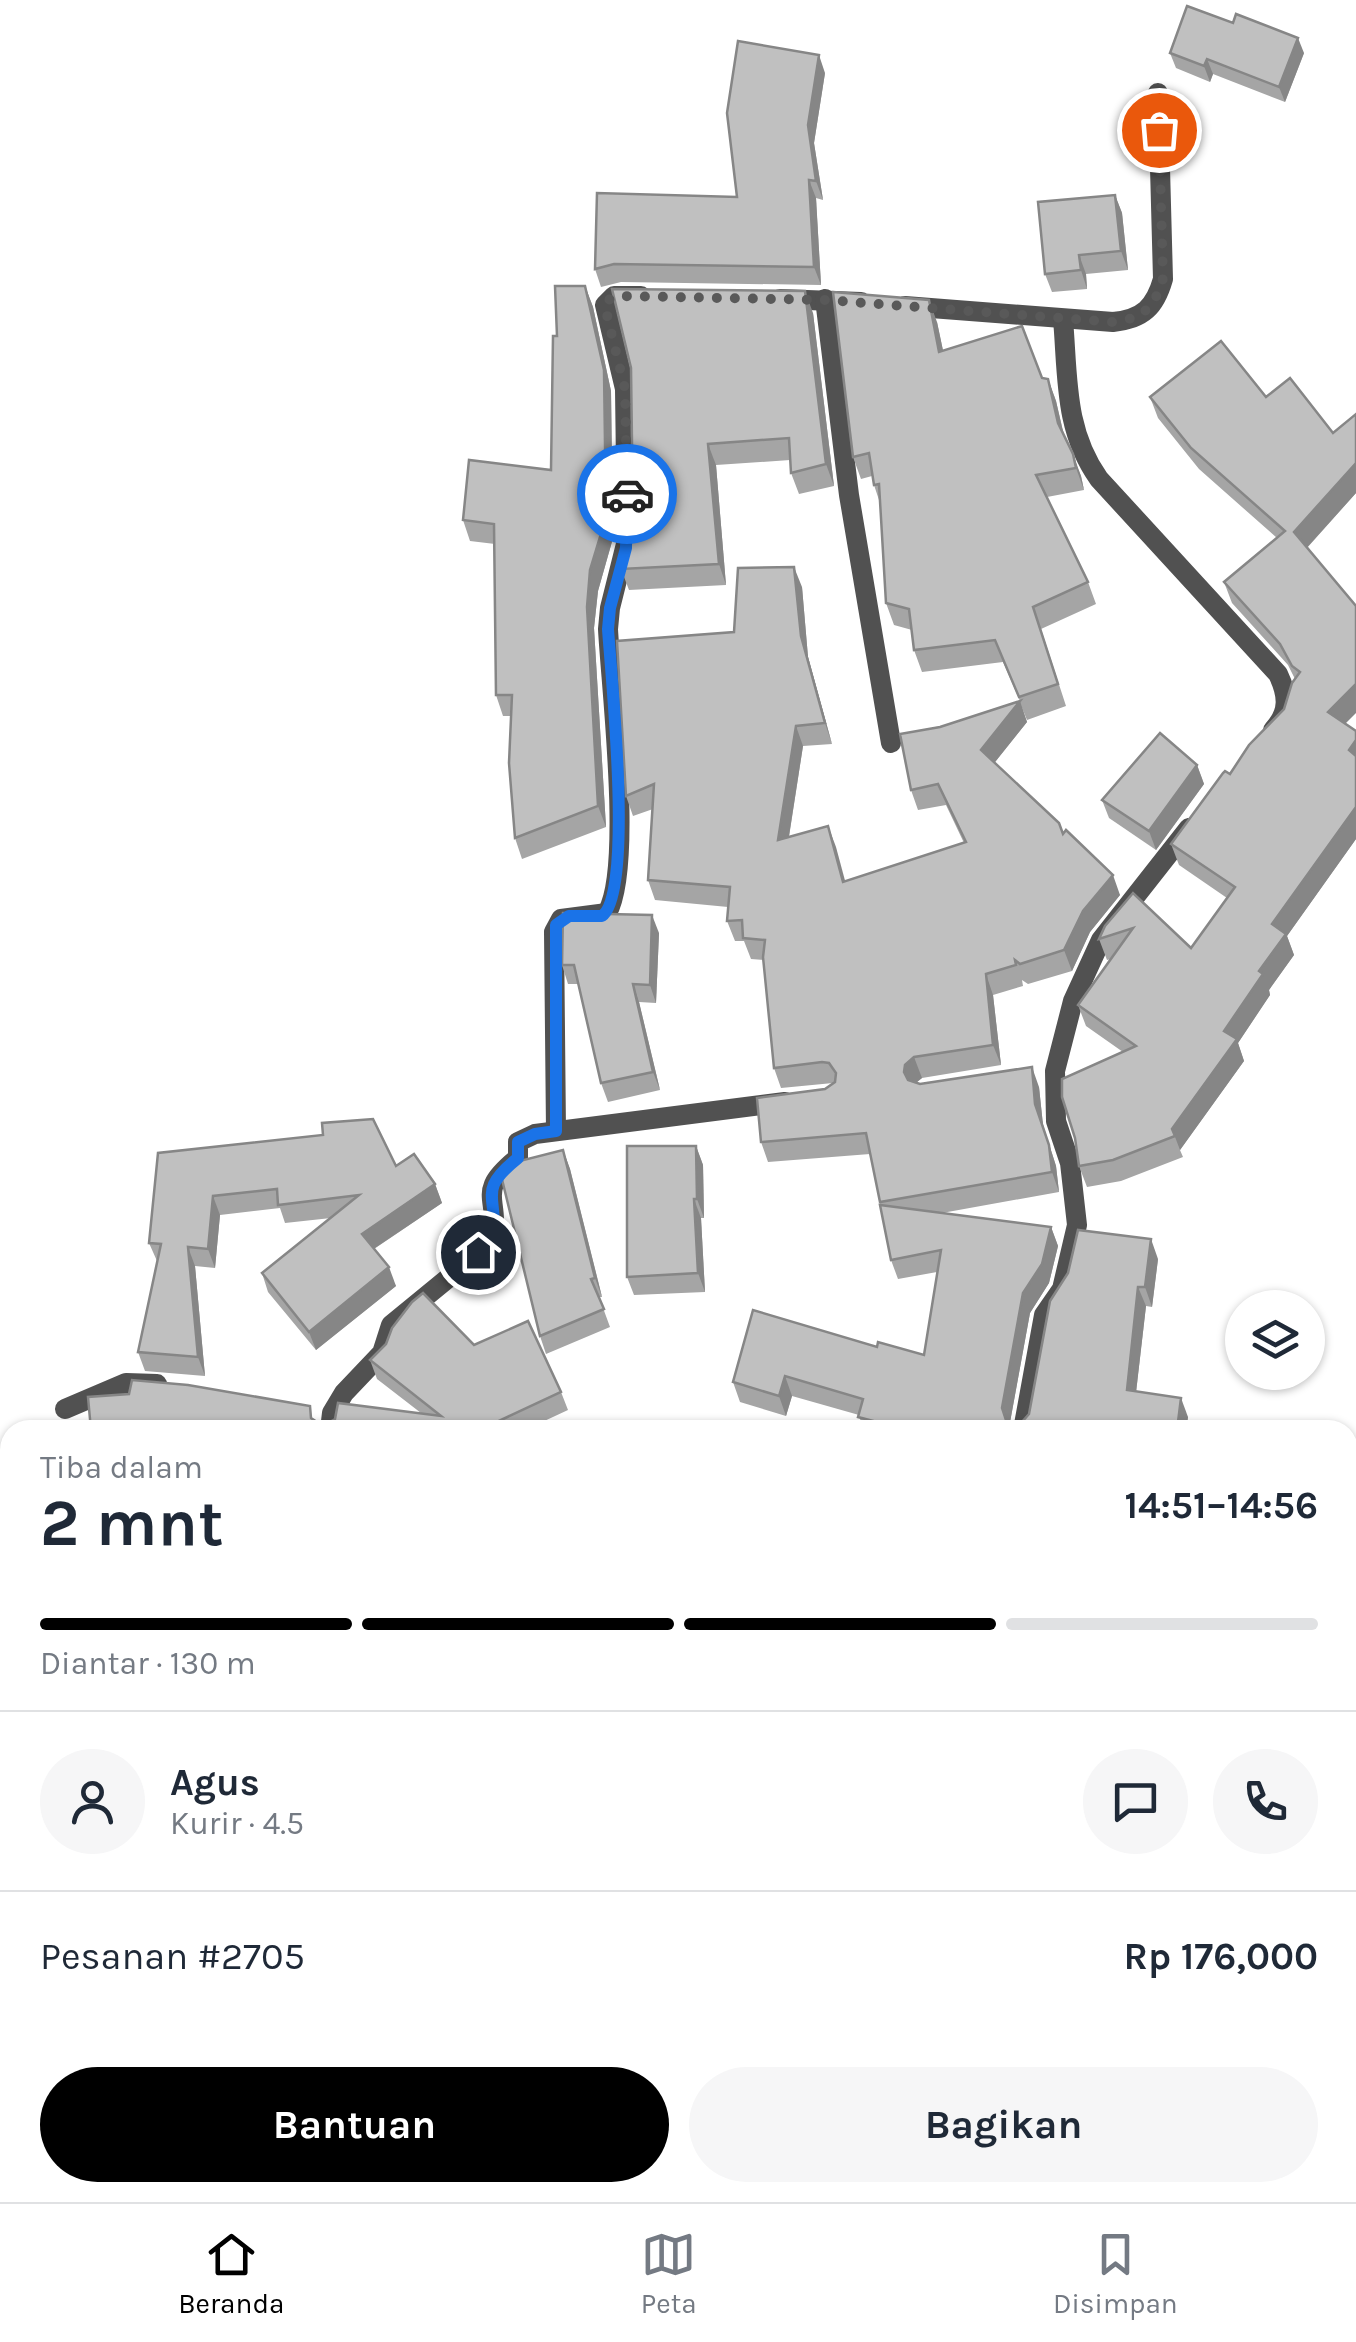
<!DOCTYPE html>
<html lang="id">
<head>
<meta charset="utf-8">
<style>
  :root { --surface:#fff; --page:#f6f6f7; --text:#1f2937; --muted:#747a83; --line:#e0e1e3; --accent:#000 }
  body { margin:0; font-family:Karla,sans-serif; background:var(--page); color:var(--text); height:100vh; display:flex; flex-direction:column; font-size:38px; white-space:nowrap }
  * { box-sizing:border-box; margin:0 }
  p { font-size:32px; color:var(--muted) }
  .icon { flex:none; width:55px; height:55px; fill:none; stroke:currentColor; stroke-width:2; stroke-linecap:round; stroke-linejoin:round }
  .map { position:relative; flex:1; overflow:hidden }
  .side { position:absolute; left:0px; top:1420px; width:1358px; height:782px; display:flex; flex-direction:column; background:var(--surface); border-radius:30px 30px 0 0; box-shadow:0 2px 8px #0004 }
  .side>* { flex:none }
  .controls { position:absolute; left:1225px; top:1290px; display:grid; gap:20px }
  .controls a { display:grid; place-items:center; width:100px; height:100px; border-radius:50%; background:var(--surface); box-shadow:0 2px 8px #0004; font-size:50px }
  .pin { position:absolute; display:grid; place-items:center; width:85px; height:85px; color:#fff; margin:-42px; border:5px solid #fff; border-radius:50%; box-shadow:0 2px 10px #0007 }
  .courier { position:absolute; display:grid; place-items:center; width:100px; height:100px; margin:-50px; border:8px solid #1a73e8; border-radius:50%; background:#fff; color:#222; box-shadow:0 2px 12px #0007 }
  .headline em { font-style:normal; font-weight:700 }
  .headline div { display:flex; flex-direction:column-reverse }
  .headline { display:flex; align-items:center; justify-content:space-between; height:170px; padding:0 40px }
  h1 { font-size:65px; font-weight:700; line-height:75px }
  .bar { display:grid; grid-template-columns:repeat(4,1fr); gap:15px 10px; align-content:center; height:120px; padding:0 40px }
  .bar i { height:12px; border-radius:8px; background:var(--line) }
  .bar .current { background:var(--accent) }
  .bar p { grid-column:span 4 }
  .line { display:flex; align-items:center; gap:25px; padding:0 40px; border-top:2px solid var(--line) }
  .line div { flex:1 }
  .round { display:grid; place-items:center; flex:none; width:105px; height:105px; border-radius:52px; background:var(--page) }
  .primary-button { display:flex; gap:20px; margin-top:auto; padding:20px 40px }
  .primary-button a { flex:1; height:115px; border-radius:60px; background:var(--accent); color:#fff; font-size:40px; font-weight:700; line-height:115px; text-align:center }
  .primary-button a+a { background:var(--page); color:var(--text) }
  .tabs { display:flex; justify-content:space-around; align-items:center; height:140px; border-top:2px solid var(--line); background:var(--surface); font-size:28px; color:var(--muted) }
  .tabs a { display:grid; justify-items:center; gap:5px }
  .tabs .current { color:var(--accent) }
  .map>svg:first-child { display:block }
</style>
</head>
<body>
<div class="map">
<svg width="1356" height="2202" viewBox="0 0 1356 2202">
  <rect width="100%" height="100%" fill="#fff"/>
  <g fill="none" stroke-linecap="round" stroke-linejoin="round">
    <g stroke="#515151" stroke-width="20">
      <path d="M780 299 861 302"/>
      <path d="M825 299 849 495 891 743"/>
      <path d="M905 306 1113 322C1143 319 1155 307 1163 279L1158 93"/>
      <path d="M1063 319C1068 377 1064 430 1099 479L1278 674C1288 695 1290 712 1273 730"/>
      <path d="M556 1131 554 932 561 919 607 913C633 868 611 688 608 629L610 608 627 540 625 389 605 305 614 296H641"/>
      <path d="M65 1409 126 1383 157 1384"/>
      <path d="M330 1430 332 1413 344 1393 382 1353 391 1325 491 1243C503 1196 472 1195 518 1158V1142L535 1134 785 1102"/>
      <path d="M1023 1430 1044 1315 1062 1289 1077 1225 1070 1163 1056 1121 1055 1071 1073 1001 1101 940 1189 828"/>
      <path d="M0 1612 10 1616"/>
      <path d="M1348 1787 1356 1783"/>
    </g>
  </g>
  <g fill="#a5a5a5">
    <path d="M1170 53H1304L1285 102 1213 74 1210 82 1176 68Z"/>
    <path d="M825 73 814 143 823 200 816 198 821 285 621 282 601 287 595 269 737 197Z"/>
    <path d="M1115 195 1122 213 1128 270 1086 274 1087 289 1052 292 1045 274Z"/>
    <path d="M585 286 593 307 611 391 613 538 598 591 594 628 606 827 522 859 515 838 511 716H503L496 695 495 544 470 541 463 520 551 470 557 336Z"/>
    <path d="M813 313 834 486 799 494 791 473 790 460 716 465 726 585 629 590 621 569 633 518Z"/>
    <path d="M937 322 943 351 1048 379 1056 401 1064 435 1081 476 1084 490 1047 497 1088 582 1096 604 1041 629 1066 706 1027 720 1020 703 1027 722 994 763 1120 895 1090 932 1072 971 1028 984 1022 980 1023 986 993 995 1001 1065 922 1078 916 1083 920 1084 1039 1087 1043 1125 1056 1166 1059 1192 942 1213 1051 1227 1058 1246 1049 1283 1030 1313 1010 1422 1014 1424 1021 1423 1158 1259 1152 1307 1146 1306 1136 1392 1188 1417 1186 1430H863L859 1415 792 1396 786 1416 740 1402 733 1382 877 1347 924 1355 937 1272 898 1279 891 1260 870 1154 768 1162 761 1142 833 1083 781 1088 774 1068 764 960 751 959 744 941H735L727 921 728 907 655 900 648 880 653 809 633 816 626 796 734 632 802 587 808 657 832 744 803 746 789 837 828 826 845 882 964 843 946 805 918 810 911 790 940 727 1020 701 1003 662 922 672 914 650 912 630 894 625 886 603 880 503 874 485 872 476 861 479 853 457Z"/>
    <path d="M1150 397H1266L1333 433 1356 414V493L1307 548 1345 723 1356 731V839L1287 936 1294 955 1269 990 1270 995 1238 1043 1244 1061 1180 1150 1183 1157 1121 1181 1087 1187 1079 1166 1123 1052 1086 1026 1078 1005 1111 959 1107 960 1099 939 1133 893 1191 948 1227 898 1179 865 1171 844 1284 709 1295 679 1288 665 1232 603 1224 582 1277 538 1199 469 1158 418Z"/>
    <path d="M1197 765 1204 784 1156 850 1109 818 1102 800Z"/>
    <path d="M659 933 656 1003 639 1002 660 1090 608 1102 601 1083 579 984H568L562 965Z"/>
    <path d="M696 1146 703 1165 704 1218H701L705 1292 634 1295 627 1277Z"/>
    <path d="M563 1150 570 1169 602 1297H599L610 1327 546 1354 540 1336Z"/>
    <path d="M158 1153 396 1166 435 1184 442 1203 374 1249 396 1286 316 1350 268 1292 262 1273 331 1218 285 1223 280 1208 220 1215 215 1268 195 1266 205 1376 145 1371 138 1352 157 1261 149 1243Z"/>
    <path d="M474 1345 561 1392 568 1410 525 1430H91L323 1426 421 1413 377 1379 370 1360Z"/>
    <path d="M0 1494 10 1497V1578L0 1575Z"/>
    <path d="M0 1630 10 1632V1716L0 1714Z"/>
  </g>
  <g fill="#868686">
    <path d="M1298 38 1304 53 1285 102 1279 87Z"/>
    <path d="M819 55 825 73 814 143 823 200 816 181 808 125Z"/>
    <path d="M1207 59 1213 74 1210 82 1204 66Z"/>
    <path d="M809 180 816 198 821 285 814 267Z"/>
    <path d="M1115 195 1122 213 1128 270 1121 251Z"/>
    <path d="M1079 255 1086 274 1087 289 1081 270Z"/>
    <path d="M585 286 593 307 611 391 613 538 598 591 594 628 606 827 598 806 587 607Z"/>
    <path d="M805 291 813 313 834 486 826 464Z"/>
    <path d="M929 300 937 322 948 374 939 352Z"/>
    <path d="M1048 379 1056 401 1066 445 1058 423Z"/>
    <path d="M708 444 716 465 726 585 719 564Z"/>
    <path d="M1073 454 1081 476 1084 490 1076 468Z"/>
    <path d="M1356 463V493L1302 553 1294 532Z"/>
    <path d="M794 567 802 587 808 657 832 744 825 723 801 636Z"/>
    <path d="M1356 684V713L1336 733 1328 712Z"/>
    <path d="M1020 701 1027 722 988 771 981 750Z"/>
    <path d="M796 726 803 746 785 861 778 840Z"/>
    <path d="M1356 740V770L1349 750Z"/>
    <path d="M1197 765 1204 784 1156 850 1149 831Z"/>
    <path d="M1356 807V839L1287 936 1294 955 1269 990 1270 995 1238 1043 1244 1061 1180 1150 1172 1129 1224 1031 1259 971 1272 924Z"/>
    <path d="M828 826 836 847 851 903 843 882Z"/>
    <path d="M1113 875 1120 895 1090 932 1072 971 1064 950 1083 911Z"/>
    <path d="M652 915 659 933 656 1003 650 985Z"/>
    <path d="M986 974 993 995 1001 1065 993 1045Z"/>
    <path d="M633 984 639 1002 660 1090 653 1072Z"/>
    <path d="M914 1057 922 1078 913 1085 911 1092 904 1072 905 1065Z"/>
    <path d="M1032 1067 1039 1087 1043 1125 1056 1166 1059 1192 1052 1172 1035 1104Z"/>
    <path d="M696 1146 703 1165 704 1218 697 1199Z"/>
    <path d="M563 1150 570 1169 602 1297 595 1278Z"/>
    <path d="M435 1184 442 1203 369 1252 362 1234Z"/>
    <path d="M213 1196 220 1215 215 1268 208 1249Z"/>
    <path d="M694 1199 701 1218 705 1292 698 1273Z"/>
    <path d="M1051 1227 1058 1246 1049 1283 1030 1313 1009 1428 1002 1408 1023 1293Z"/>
    <path d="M1151 1239 1158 1259 1152 1307 1145 1287Z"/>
    <path d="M188 1247 195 1266 205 1376 198 1357Z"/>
    <path d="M389 1267 396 1286 316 1350 309 1332Z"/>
    <path d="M1138 1287 1146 1306 1134 1410 1127 1390Z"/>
    <path d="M785 1376 792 1396 786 1416 779 1396Z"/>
    <path d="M1181 1398 1188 1417 1186 1430H1177Z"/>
  </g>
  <g fill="#c0c0c0" stroke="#868686" stroke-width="2.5">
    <path d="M1187 6 1233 23 1236 14 1298 38 1279 87 1207 59 1204 66 1170 53Z"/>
    <path d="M738 41 819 55 808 125 816 181 809 180 814 267 614 264 595 269 597 193 737 197 727 113Z"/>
    <path d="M1115 195 1121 251 1079 255 1081 270 1045 274 1038 202Z"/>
    <path d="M555 286H585L604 370 606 517 590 570 587 607 598 806 515 838 509 763 512 695H496L494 524 463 520 469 460 551 470 553 336H557Z"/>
    <path d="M612 289 805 291 826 464 791 473 789 438 708 444 719 564 621 569 633 518 631 368Z"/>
    <path d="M833 292 929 300 939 352 1022 326 1042 378 1048 379 1058 423 1073 454 1076 468 1036 475 1088 582 1033 607 1058 684 1019 697 995 640 914 650 909 609 886 603 879 484 874 485 869 453 853 457Z"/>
    <path d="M1221 341 1266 397 1290 378 1333 433 1356 414V463L1294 532 1356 606V684L1328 712 1356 731V740L1349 750 1356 756V807L1272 924 1286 934 1259 971 1263 974 1224 1031 1237 1039 1172 1129 1175 1136 1113 1160 1079 1166 1075 1138 1062 1097V1079L1136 1046 1078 1005 1133 928 1099 939 1105 926 1133 893 1191 948 1235 887 1171 844 1223 773 1225 771 1230 774 1249 745 1284 709 1292 683 1300 672 1292 666 1280 644 1224 582 1285 531 1191 448 1150 397Z"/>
    <path d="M794 567 801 636 825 723 796 726 778 840 828 826 843 882 966 842 938 784 911 790 900 734 940 727 1020 701 981 750 1059 823 1063 834 1066 830 1113 875 1083 911 1064 950 1020 964 1015 960 1016 965 986 974 993 1045 914 1057 905 1065 904 1072 908 1080 920 1084 1032 1067 1035 1104 1049 1145 1052 1172 880 1202 866 1133 761 1142 757 1098 825 1089 835 1082 836 1073 829 1063 822 1062 774 1068 763 957 765 940 743 938 742 920 727 921 730 887 648 880 654 784 626 796 617 641 734 632 738 568Z"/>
    <path d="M1160 733 1197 765 1149 831 1102 800Z"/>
    <path d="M563 913 652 915 650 985 633 984 653 1072 601 1083 574 965H562Z"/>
    <path d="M373 1119 396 1166 414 1154 435 1184 362 1234 389 1267 309 1332 262 1273 359 1195 278 1205 277 1189 213 1196 208 1249 188 1247 198 1357 138 1352 161 1244 149 1243 158 1153 323 1135 322 1123Z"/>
    <path d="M627 1146H696L697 1199H694L698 1273 627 1277Z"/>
    <path d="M563 1150 595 1278 591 1279 604 1309 540 1336 500 1171 504 1165Z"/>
    <path d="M880 1205 1051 1227 1042 1264 1023 1293 1002 1408 1006 1420 1014 1424 1021 1423 1029 1414 1050 1301 1068 1273 1078 1230 1151 1239 1145 1287H1138L1127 1390 1181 1398 1177 1430H871L873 1421 858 1417 863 1399 785 1376 779 1396 733 1382 753 1310 877 1347 878 1342 924 1355 941 1250 891 1260Z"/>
    <path d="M423 1293 474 1345 528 1321 561 1392 488 1426V1430H91L88 1397 129 1394 132 1380 188 1385 310 1406 311 1418 323 1426 335 1419 338 1403 441 1416 370 1360 386 1344 392 1328 412 1302Z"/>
    <path d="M0 1494 10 1497V1563L0 1559Z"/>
    <path d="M0 1630 10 1632V1698L0 1696Z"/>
  </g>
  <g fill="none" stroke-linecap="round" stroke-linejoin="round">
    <path stroke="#595959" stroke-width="10" stroke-dasharray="0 18" d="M627 494 625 389 606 311 608 300 620 296 826 300 1113 322C1143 319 1155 307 1163 278L1159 130"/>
    <path stroke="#1a73e8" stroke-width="12" d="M478 1252 491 1243C502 1196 473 1194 518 1158V1142L535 1134 556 1131V925L569 916H602C634 893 611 675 608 629L610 608 626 548 627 494"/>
  </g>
</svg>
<div class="controls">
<a><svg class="icon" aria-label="layers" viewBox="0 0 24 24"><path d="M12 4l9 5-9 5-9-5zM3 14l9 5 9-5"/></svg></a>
</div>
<div class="pin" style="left:1159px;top:130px;background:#ea580c"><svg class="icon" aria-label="bag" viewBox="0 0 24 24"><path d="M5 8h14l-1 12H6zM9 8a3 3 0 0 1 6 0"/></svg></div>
<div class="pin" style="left:478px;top:1252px;background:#1f2937"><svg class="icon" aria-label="home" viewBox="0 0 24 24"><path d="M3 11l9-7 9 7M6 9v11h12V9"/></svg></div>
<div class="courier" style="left:627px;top:494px"><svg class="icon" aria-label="car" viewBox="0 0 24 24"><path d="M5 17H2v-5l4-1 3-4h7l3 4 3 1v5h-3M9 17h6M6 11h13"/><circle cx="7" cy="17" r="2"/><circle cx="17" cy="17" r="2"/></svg></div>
<section class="side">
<div class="headline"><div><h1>2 mnt</h1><p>Tiba dalam</p></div><em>14:51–14:56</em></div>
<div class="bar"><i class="current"></i><i class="current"></i><i class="current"></i><i></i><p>Diantar · 130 m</p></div>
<div class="line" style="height:180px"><a class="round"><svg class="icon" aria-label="person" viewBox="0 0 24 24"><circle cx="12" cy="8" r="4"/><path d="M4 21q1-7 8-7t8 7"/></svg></a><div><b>Agus</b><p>Kurir · 4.5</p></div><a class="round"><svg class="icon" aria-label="chat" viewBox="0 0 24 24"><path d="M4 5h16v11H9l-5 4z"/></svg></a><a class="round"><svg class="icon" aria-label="phone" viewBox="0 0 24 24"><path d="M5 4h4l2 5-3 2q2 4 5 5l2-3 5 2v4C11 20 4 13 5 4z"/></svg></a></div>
<div class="line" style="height:130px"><div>Pesanan #2705</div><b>Rp 176,000</b></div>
<div class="primary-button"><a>Bantuan</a><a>Bagikan</a></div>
</section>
</div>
<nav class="tabs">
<a class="current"><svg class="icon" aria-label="home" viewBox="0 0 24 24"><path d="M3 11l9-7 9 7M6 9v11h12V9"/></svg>Beranda</a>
<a><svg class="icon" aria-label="map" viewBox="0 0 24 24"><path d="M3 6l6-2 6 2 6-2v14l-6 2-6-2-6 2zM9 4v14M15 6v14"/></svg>Peta</a>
<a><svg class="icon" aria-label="saved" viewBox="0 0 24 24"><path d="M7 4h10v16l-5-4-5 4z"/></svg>Disimpan</a>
</nav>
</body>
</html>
